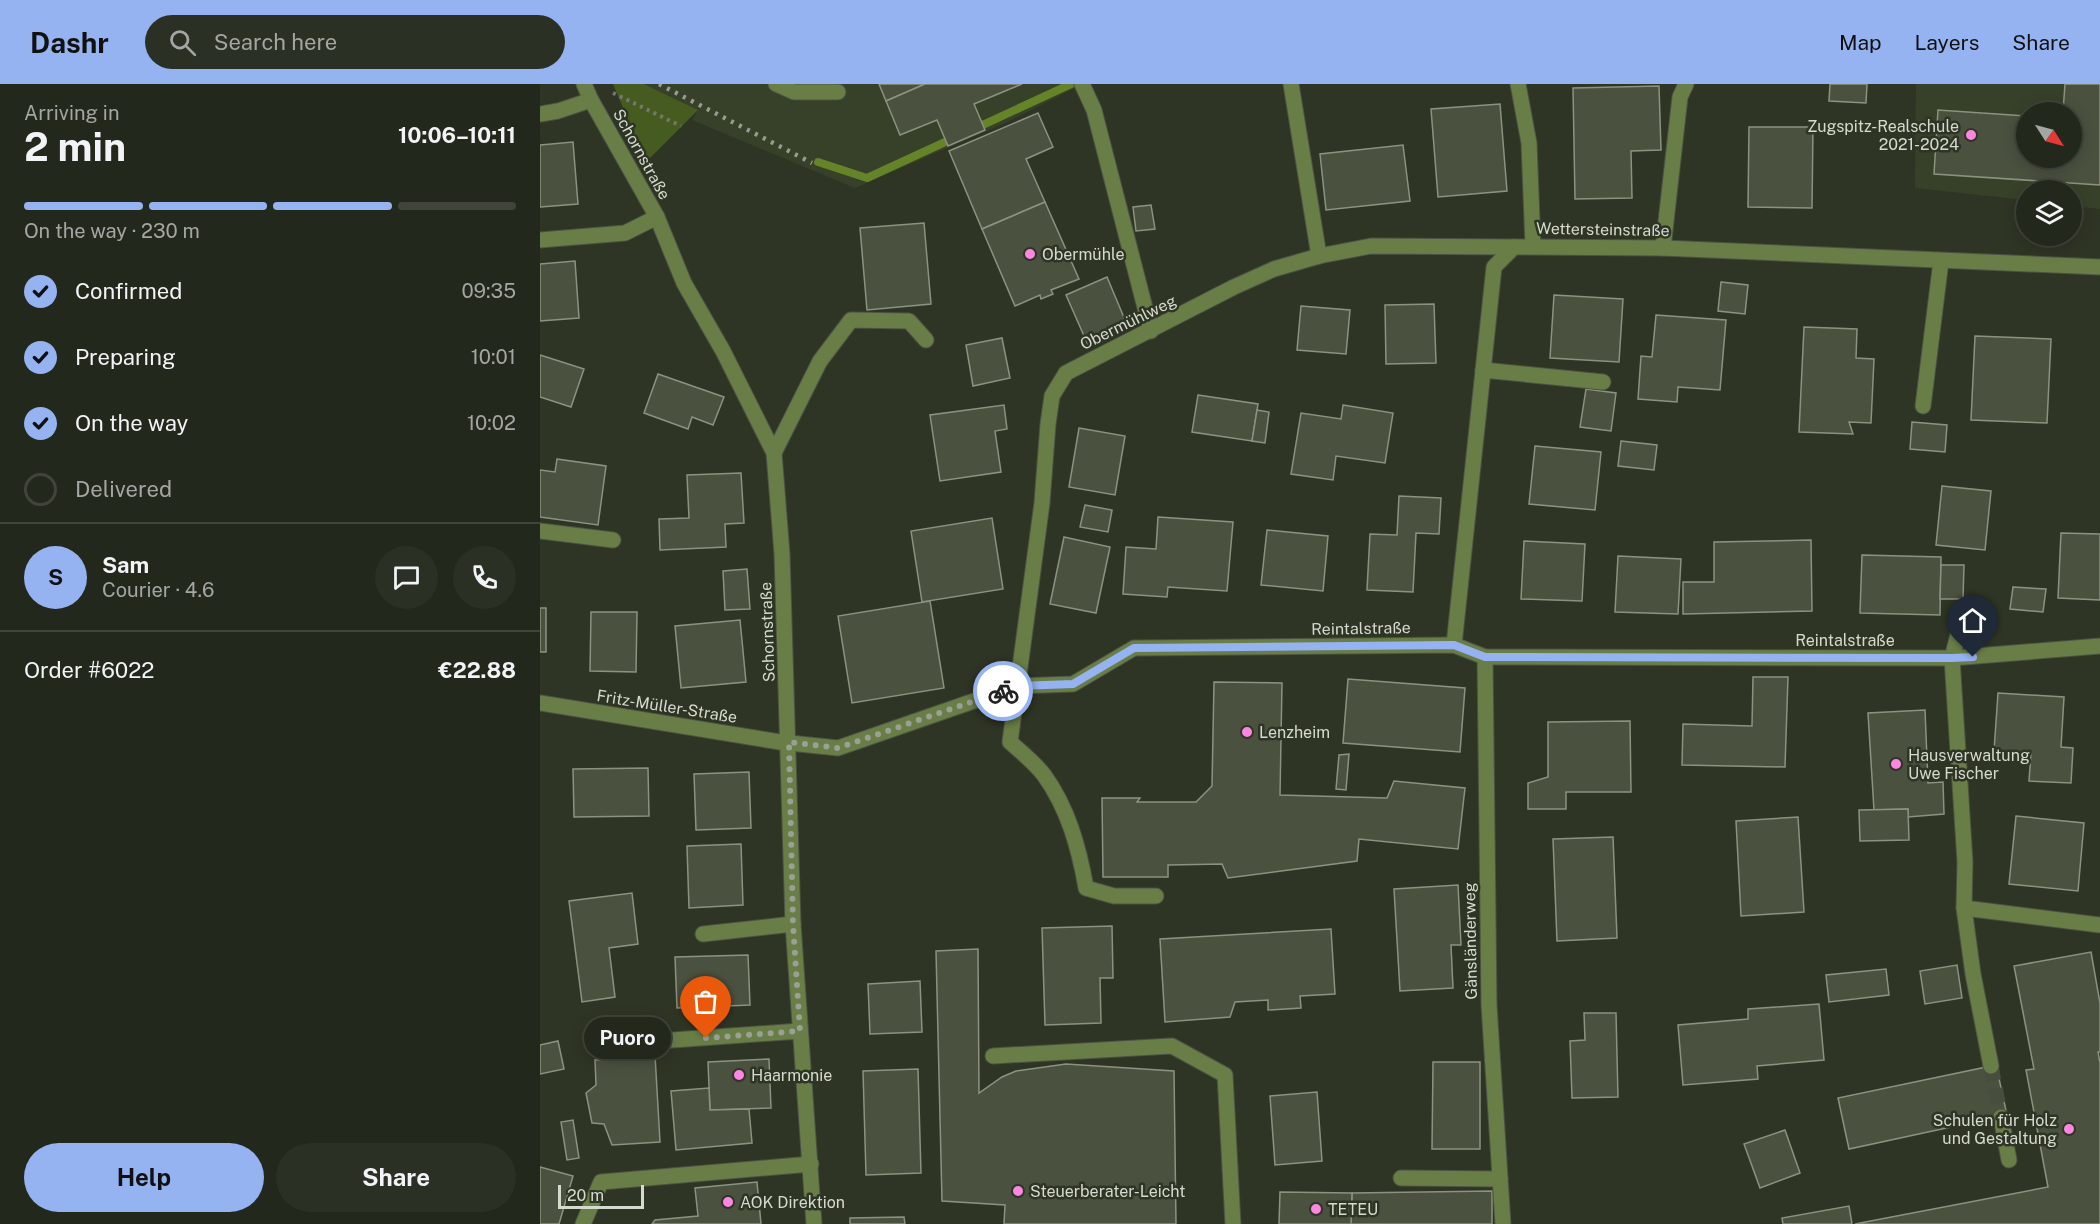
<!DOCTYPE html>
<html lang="en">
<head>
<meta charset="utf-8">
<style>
  :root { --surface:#23281c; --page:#2b3025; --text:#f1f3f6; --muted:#a3a6a3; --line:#40443b; --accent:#95b2f1 }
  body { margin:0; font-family:"Public Sans",sans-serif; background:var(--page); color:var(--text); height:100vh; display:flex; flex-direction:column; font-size:22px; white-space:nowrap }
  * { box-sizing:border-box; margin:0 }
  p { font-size:20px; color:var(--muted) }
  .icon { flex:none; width:33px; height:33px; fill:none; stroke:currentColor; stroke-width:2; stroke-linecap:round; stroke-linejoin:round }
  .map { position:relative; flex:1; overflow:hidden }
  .drawer { display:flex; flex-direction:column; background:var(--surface); width:540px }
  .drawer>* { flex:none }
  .needle { width:39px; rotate:126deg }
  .tools { position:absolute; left:1476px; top:18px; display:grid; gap:12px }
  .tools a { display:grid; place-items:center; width:66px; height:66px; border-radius:50%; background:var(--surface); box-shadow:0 3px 15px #0003,0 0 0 2px var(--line); font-size:30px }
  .scale { position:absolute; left:18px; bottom:15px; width:86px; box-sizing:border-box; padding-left:6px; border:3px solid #d5dacf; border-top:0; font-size:16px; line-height:21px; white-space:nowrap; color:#d5dacf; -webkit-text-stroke:4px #2f3525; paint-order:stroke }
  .pin { position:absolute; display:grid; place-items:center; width:51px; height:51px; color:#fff; margin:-62px -26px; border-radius:50% 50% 50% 0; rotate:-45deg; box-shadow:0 0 6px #0007 }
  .pin .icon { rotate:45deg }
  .courier { position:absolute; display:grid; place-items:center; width:60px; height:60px; margin:-30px; border:4px solid #95b2f1; border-radius:50%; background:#fff; color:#222; box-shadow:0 2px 8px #0007 }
  .bubble { position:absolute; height:42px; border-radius:21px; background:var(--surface); box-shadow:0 3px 15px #0003,0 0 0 2px var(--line); font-size:20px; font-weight:700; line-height:42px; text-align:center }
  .summary em { font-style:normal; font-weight:700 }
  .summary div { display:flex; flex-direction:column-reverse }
  .summary { display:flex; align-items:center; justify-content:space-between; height:102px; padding:0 24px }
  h1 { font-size:39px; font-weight:700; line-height:45px }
  .bar { display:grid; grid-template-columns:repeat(4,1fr); gap:9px 6px; align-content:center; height:72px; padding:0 24px }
  .bar i { height:8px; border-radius:4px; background:var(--line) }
  .bar .active { background:var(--accent) }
  .bar p { grid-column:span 4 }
  .line { display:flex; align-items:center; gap:15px; padding:0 24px; border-top:2px solid var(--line) }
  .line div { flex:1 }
  .round { display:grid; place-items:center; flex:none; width:63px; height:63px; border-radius:32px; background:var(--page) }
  ol { padding:0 24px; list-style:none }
  li { display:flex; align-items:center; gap:18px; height:66px }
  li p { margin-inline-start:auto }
  li .icon { padding:6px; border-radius:50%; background:var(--accent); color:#111; stroke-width:4 }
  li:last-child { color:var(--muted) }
  li i { width:33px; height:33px; border:3px solid var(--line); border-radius:50% }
  .cta { display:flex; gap:12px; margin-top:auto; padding:12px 24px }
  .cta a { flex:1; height:69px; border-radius:36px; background:var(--accent); color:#111; font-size:24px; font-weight:700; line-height:69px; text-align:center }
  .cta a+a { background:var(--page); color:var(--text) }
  header { display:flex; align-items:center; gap:36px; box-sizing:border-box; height:84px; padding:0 30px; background:var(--accent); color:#111 }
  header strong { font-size:28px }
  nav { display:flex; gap:33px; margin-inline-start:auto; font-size:21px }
  .search { width:420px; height:54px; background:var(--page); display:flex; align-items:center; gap:15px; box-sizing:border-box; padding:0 21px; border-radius:33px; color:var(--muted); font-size:22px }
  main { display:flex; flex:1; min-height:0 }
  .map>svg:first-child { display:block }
</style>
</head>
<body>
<header>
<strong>Dashr</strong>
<div class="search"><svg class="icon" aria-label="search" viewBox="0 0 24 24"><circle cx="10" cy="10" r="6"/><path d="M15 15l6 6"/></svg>Search here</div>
<nav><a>Map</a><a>Layers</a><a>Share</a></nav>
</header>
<main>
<section class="drawer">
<div class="summary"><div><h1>2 min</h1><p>Arriving in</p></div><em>10:06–10:11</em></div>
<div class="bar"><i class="active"></i><i class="active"></i><i class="active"></i><i></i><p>On the way · 230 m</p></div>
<ol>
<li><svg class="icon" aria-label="check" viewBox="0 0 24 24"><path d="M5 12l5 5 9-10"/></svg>Confirmed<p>09:35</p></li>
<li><svg class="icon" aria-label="check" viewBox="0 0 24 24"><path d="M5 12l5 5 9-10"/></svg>Preparing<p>10:01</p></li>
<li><svg class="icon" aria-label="check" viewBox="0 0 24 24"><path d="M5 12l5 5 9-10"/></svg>On the way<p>10:02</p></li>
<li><i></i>Delivered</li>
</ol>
<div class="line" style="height:108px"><b class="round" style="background:var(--accent);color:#111">S</b><div><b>Sam</b><p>Courier · 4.6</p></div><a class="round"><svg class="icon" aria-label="chat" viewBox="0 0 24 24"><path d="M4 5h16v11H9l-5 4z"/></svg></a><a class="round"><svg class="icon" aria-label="phone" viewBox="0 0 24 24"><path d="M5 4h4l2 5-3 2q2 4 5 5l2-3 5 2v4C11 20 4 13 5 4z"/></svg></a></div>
<div class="line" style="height:78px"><div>Order #6022</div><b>€22.88</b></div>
<div class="cta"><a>Help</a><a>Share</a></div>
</section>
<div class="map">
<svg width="1560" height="1140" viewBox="0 0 1560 1140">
  <rect width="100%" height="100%" fill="#2f3525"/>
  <g fill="#374029" fill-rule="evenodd">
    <path d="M104 0H543L465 39 315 104 152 36 158 26Z"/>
    <path d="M1376 0H1560V125L1532 122V106H1486V116L1375 104ZM1486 28H1532V74H1486Z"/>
  </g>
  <path fill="#465b20" d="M73 0H104L158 26 106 78Z"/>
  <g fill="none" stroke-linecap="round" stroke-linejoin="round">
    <g stroke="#658428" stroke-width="8">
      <path d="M434 45 531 0"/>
      <path d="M278 78 327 94 416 53"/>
    </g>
  </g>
  <g fill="#4a513f" stroke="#8b9380" stroke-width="1.5">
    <path d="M339 0H385L346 17Z"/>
    <path d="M385 0H482L434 20 445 46 408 62 397 36 360 51 346 17Z"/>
    <path d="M1290 0H1327L1326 19 1289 17Z"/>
    <path d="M1525 0H1560V101L1394 90 1398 26 1486 32V74H1532V28H1523Z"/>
    <path d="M1119 2 1121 66 1091 67 1092 114 1035 115 1033 4Z"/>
    <path d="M960 20 967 107 898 113 891 25Z"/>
    <path d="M498 29 513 63 486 75 505 118 442 145 409 67Z"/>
    <path d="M1209 43H1273L1272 124 1208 123Z"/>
    <path d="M33 58 38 120 0 123V61Z"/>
    <path d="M863 61 870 117 786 126 780 70Z"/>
    <path d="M505 118 539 195 511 206 513 210 501 215 500 211 475 222 442 145Z"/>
    <path d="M611 121 615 145 596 147 593 123Z"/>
    <path d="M384 139 391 220 327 226 320 144Z"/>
    <path d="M35 177 39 234 0 237V180Z"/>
    <path d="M567 193 588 243 548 261 526 211Z"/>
    <path d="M1181 198 1208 201 1205 230 1178 227Z"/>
    <path d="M1014 211 1083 215 1079 278 1010 274Z"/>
    <path d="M894 220 896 279 846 280 845 221Z"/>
    <path d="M761 222 810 226 806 270 757 266Z"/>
    <path d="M1116 231 1186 236 1180 306 1138 303 1137 318 1098 315 1101 272 1112 273Z"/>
    <path d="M1264 243 1317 245 1316 274 1334 275 1331 339 1309 338 1313 350 1259 348Z"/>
    <path d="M1435 252 1511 255 1507 339 1431 336Z"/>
    <path d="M462 254 470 294 433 302 426 261Z"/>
    <path d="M0 271 44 285 31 323 0 313Z"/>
    <path d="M118 290 184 313 173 341 152 333 148 345 104 329Z"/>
    <path d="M1046 305 1076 309 1071 347 1040 343Z"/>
    <path d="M658 311 718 320 712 357 652 348Z"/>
    <path d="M464 321 467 345 455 347 461 388 400 397 390 331Z"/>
    <path d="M803 321 853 329 845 379 796 372 793 396 751 390 761 329 801 335Z"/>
    <path d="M717 326 729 328 725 359 712 357Z"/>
    <path d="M1372 338 1407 341 1405 368 1370 365Z"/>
    <path d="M539 344 585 352 575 411 529 403Z"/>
    <path d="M1081 357 1117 361 1114 386 1078 382Z"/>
    <path d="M995 362 1061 368 1055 426 989 420Z"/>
    <path d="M17 375 66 382 58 441 0 433V386L15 388Z"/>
    <path d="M201 389 204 439 185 440 186 463 120 466 119 435 149 434 147 391Z"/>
    <path d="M1402 402 1451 407 1445 466 1396 461Z"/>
    <path d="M859 412 901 414 899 450 876 449 873 508 827 506 830 450 857 451Z"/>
    <path d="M545 421 572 426 568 448 540 443Z"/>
    <path d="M618 433 693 438 687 507 628 503 627 513 583 510 586 463 616 465Z"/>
    <path d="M452 434 463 505 382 518 371 447Z"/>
    <path d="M727 446 788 452 783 507 721 501Z"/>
    <path d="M1521 449 1560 450V516L1518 514Z"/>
    <path d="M524 453 570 463 556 529 510 520Z"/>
    <path d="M1271 456 1272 527 1143 530V498H1174V458Z"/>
    <path d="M984 457 1045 460 1042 517 981 515Z"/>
    <path d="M1322 471 1401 473 1400 531 1320 529Z"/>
    <path d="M1078 472 1141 475 1138 530 1075 528Z"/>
    <path d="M1401 481H1424L1423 515H1400Z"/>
    <path d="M207 485 210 525 185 526 183 487Z"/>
    <path d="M1473 503 1506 505 1503 528 1470 525Z"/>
    <path d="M390 517 404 604 312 619 298 532Z"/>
    <rect x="0" y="524" width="6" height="44"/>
    <path d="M51 528H97L96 588 50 587Z"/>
    <path d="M200 536 206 598 141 604 135 542Z"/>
    <path d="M1213 593H1248L1245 683 1142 681 1143 640 1212 642Z"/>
    <path d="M808 595 925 604 920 668 803 659Z"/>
    <path d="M674 598 742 599 740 711 847 714 854 697 925 704 918 765 819 755 817 777 688 794 682 780 628 781V793H563L562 714H600L597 718H656L672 702Z"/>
    <path d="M1458 609 1524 613 1521 663 1533 664 1531 699 1489 697 1491 669 1454 667Z"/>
    <path d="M1385 626 1388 699 1403 698 1404 730 1368 733V725L1334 726 1328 629Z"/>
    <path d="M1090 637 1091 708H1026V725H988V699L1008 693V638Z"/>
    <path d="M809 670 806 706 796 705 799 671Z"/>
    <path d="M108 684 109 732 34 733 33 685Z"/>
    <path d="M209 688 211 744 156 746 154 690Z"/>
    <path d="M1368 725 1369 756 1320 757 1319 726Z"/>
    <path d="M1476 732 1544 739 1538 807 1469 800Z"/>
    <path d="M1258 733 1264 828 1201 832 1196 737Z"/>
    <path d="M1073 753 1077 854 1017 857 1013 755Z"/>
    <path d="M201 760 203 821 149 824 147 762Z"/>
    <path d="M918 801 921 861H911L913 904 860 907 854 805Z"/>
    <path d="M92 809 98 860 69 864 75 913 42 918 29 817Z"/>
    <path d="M572 842 573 894H560L561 939 505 941 502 844Z"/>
    <path d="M791 845 795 910 760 912 761 924 728 926V916L695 918 690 933 625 938 620 855Z"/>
    <path d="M438 865 439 1009 462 993 476 987 526 980 634 987 636 1140H464L465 1121 402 1117 396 867Z"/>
    <path d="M1551 868 1560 919V968H1558L1560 979V1140H1315L1508 1103 1486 986 1494 985 1474 882Z"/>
    <path d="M208 871 210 921 137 924 135 873Z"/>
    <path d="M1417 881 1422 914 1385 920 1380 887Z"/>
    <path d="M1346 885 1349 911 1289 918 1286 891Z"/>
    <path d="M380 897 382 948 330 950 328 900Z"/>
    <path d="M1279 920 1284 976 1217 982 1218 995 1143 1001 1138 941 1208 935V925Z"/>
    <path d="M1044 929H1076L1078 1013 1032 1014 1030 957 1045 956Z"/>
    <path d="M18 957 24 985 0 990V961Z"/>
    <path d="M115 971 120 1058 72 1061 64 1040 52 1039 46 1009 56 1001 55 976Z"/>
    <path d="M229 975 231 1024 170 1026 168 978Z"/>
    <path d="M893 978H940V1065H892Z"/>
    <path d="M1456 981 1467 1031 1309 1065 1298 1014Z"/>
    <path d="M378 985 381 1089 326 1091 323 987Z"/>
    <path d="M169 1004 170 1026 209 1025 212 1059 136 1066 131 1007Z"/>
    <path d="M777 1008 782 1077 735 1081 730 1012Z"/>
    <path d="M33 1036 39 1074 27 1076 21 1038Z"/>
    <path d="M1245 1046 1260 1089 1220 1104 1204 1060Z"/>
    <path d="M0 1083 33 1092 19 1140H0Z"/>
    <path d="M217 1098 221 1140H112L115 1136 158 1132 155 1104Z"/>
    <path d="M952 1107V1140H811L812 1109Z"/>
    <path d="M740 1108 812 1109 811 1140H739Z"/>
    <path d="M1309 1122 1312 1140H1243L1242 1134Z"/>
    <path d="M364 1133 365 1140H310V1134Z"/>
  </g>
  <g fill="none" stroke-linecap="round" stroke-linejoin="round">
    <path stroke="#484e3e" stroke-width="15" stroke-dasharray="15 8" stroke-linecap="butt" d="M1451 982 1461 1033"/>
    <g stroke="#4d5344" stroke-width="17">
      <g id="minor">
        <path d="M44 0 51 16 117 133 144 199 183 267 234 369 242 470 253 840 274 1140"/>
        <path d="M236 0 254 8H298"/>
        <path d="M542 0 554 26 611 247"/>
        <path d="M751 0 779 172"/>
        <path d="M978 0 989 59 993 162"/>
        <path d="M0 30 18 27 51 16"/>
        <path d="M0 156 85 149 117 133"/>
        <path d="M1123 164 1140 13 1146 0"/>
        <path d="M943 286 1063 298"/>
        <path d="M1383 322 1401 177"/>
        <path d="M234 369 280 277 311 236 369 237 386 256"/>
        <path d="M0 447 73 456"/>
        <path d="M1425 524 1412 574 1425 778 1424 824 1433 890 1451 982"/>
        <path d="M914 561 954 183 974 163 1123 164 1560 183"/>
        <path d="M945 573 949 921 963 1140"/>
        <path d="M0 619 240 658 298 664 477 602 533 600 594 564 914 561 945 573 1412 574 1560 562"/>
        <path d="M616 812H574L546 804C539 764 528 724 504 691 495 679 481 668 470 658L502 419 508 340 512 312 526 289 694 203 734 185 779 172 831 162 974 163"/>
        <path d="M1424 824 1560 841"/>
        <path d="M163 850 253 840"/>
        <path d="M119 957 260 947"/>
        <path d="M453 972 632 962 685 991 693 1140"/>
        <path d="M1461 1033 1469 1076"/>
        <path d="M861 1094 960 1095"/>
        <path d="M43 1140 61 1098 271 1080"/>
      </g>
    </g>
    <path stroke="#74796b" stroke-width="4" stroke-dasharray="3 4.5" stroke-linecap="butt" d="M73 9 141 42"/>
    <use href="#minor" stroke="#697e47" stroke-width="15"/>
    <path stroke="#969c8f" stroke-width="4.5" stroke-dasharray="3 6" stroke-linecap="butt" d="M119 0 272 79"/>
  </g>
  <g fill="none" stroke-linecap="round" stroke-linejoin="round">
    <path stroke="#9ba094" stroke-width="6" stroke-dasharray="0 10.8" d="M166 954 260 947 253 840 249 658 298 664 463 607"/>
    <path stroke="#95b2f1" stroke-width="8" d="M463 607 477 602 533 600 594 564 914 561 945 573 1412 574 1433 573"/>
  </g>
  <g fill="#fd86e2" stroke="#2f3525" stroke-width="2">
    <circle cx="1431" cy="51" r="6"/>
    <circle cx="490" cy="170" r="6"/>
    <circle cx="707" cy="648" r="6"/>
    <circle cx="1356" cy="680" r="6"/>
    <circle cx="199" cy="991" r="6"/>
    <circle cx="1529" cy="1045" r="6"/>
    <circle cx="478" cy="1107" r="6"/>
    <circle cx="188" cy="1118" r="6"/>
    <circle cx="776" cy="1125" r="6"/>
  </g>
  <g text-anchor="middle" stroke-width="5" stroke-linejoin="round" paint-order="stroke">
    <g font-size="16" fill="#d5dacf" stroke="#2f3525" text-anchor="start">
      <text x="1419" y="48" text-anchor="end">Zugspitz-Realschule<tspan x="1419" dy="18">2021-2024</tspan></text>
      <text x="502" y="176">Obermühle</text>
      <text x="719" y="654">Lenzheim</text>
      <text x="1368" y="677">Hausverwaltung<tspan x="1368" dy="18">Uwe Fischer</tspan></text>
      <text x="211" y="997">Haarmonie</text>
      <text x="1517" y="1042" text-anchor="end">Schulen für Holz<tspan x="1517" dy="18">und Gestaltung</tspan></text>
      <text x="490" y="1113">Steuerberater-Leicht</text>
      <text x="200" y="1124">AOK Direktion</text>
      <text x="788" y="1131">TETEU</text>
    </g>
    <g font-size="16" fill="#d5dacf" stroke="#2f3525">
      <text transform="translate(102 70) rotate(61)" y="6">Schornstraße</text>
      <text transform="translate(1063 145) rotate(1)" y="6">Wettersteinstraße</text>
      <text transform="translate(588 238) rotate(-26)" y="6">Obermühlweg</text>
      <text transform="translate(821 544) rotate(-1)" y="6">Reintalstraße</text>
      <text transform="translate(227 548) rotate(-92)" y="6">Schornstraße</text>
      <text x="1305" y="562">Reintalstraße</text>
      <text transform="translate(127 622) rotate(9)" y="6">Fritz-Müller-Straße</text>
      <text transform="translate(930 857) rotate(-91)" y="6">Gänsländerweg</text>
    </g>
  </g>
</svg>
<div class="tools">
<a><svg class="needle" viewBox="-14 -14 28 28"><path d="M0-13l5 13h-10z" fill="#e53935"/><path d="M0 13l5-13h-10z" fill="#a3a6a3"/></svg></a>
<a><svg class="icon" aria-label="layers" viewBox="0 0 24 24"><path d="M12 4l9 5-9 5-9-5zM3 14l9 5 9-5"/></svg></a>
</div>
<div class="scale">20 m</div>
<div class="pin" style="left:166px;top:954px;background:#ea580c"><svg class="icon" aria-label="bag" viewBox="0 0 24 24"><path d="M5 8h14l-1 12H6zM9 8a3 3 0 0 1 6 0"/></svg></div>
<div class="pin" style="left:1433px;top:573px;background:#1f2937"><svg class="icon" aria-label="home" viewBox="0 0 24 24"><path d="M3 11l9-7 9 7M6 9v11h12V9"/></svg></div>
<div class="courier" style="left:463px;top:607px"><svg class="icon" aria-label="bike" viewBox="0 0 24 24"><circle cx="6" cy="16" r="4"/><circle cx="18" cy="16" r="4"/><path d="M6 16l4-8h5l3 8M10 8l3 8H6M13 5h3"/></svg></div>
<div class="bubble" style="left:44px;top:933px;width:87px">Puoro</div>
</div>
</main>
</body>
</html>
